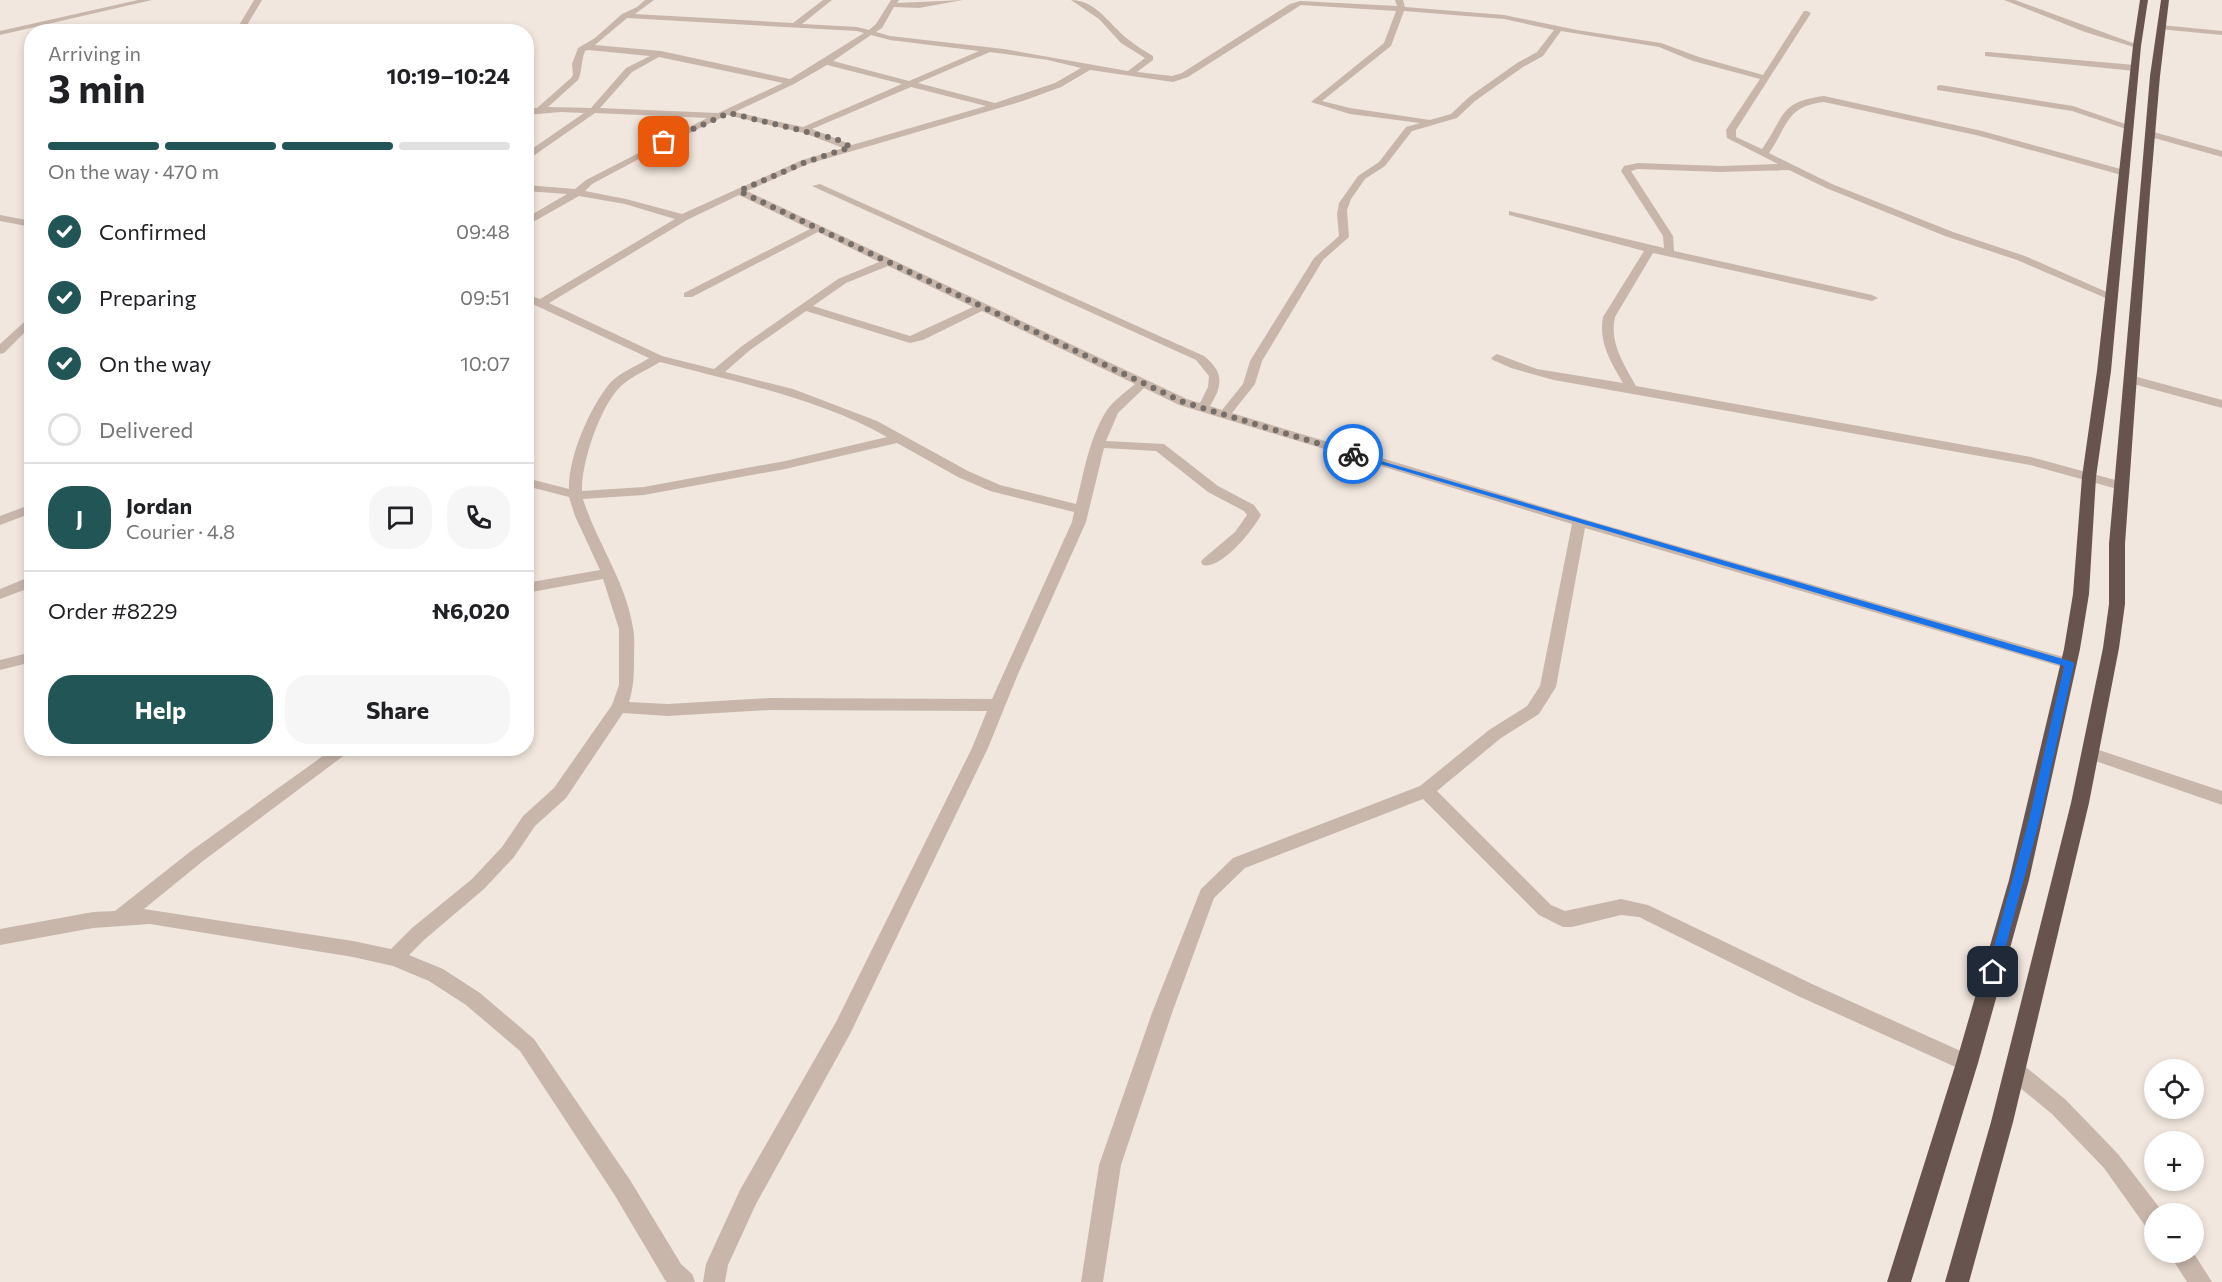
<!DOCTYPE html>
<html lang="en">
<head>
<meta charset="utf-8">
<style>
  :root { --surface:#fff; --page:#f6f6f6; --text:#202124; --muted:#757577; --line:#e0e0e0; --accent:#255 }
  body { margin:0; font-family:Commissioner,sans-serif; background:var(--page); color:var(--text); height:100vh; display:flex; flex-direction:column; font-size:22px; white-space:nowrap }
  * { box-sizing:border-box; margin:0 }
  p { font-size:20px; color:var(--muted) }
  .icon { flex:none; width:33px; height:33px; fill:none; stroke:currentColor; stroke-width:2; stroke-linecap:round; stroke-linejoin:round }
  .map { position:relative; flex:1; overflow:hidden }
  .details { position:absolute; left:24px; top:24px; width:510px; height:732px; display:flex; flex-direction:column; background:var(--surface); border-radius:24px; box-shadow:0 3px 9px #0003 }
  .details>* { flex:none }
  .controls { position:absolute; left:2144px; top:1059px; display:grid; gap:12px }
  .controls a { display:grid; place-items:center; width:60px; height:60px; border-radius:50%; background:var(--surface); box-shadow:0 3px 9px #0003; font-size:30px }
  .pin { position:absolute; display:grid; place-items:center; width:51px; height:51px; color:#fff; margin:-26px; border-radius:12px; box-shadow:0 3px 9px #0006 }
  .courier { position:absolute; display:grid; place-items:center; width:60px; height:60px; margin:-30px; border:4px solid #1a73e8; border-radius:50%; background:#fff; color:#222; box-shadow:0 2px 8px #0007 }
  .head em { font-style:normal; font-weight:700 }
  .head div { display:flex; flex-direction:column-reverse }
  .head { display:flex; align-items:center; justify-content:space-between; height:102px; padding:0 24px }
  h1 { font-size:39px; font-weight:700; line-height:45px }
  .bar { display:grid; grid-template-columns:repeat(4,1fr); gap:9px 6px; align-content:center; height:72px; padding:0 24px }
  .bar i { height:8px; border-radius:4px; background:var(--line) }
  .bar .on { background:var(--accent) }
  .bar p { grid-column:span 4 }
  .line { display:flex; align-items:center; gap:15px; padding:0 24px; border-top:2px solid var(--line) }
  .line div { flex:1 }
  .round { display:grid; place-items:center; flex:none; width:63px; height:63px; border-radius:24px; background:var(--page) }
  ol { padding:0 24px; list-style:none }
  li { display:flex; align-items:center; gap:18px; height:66px }
  li p { margin-inline-start:auto }
  li .icon { padding:6px; border-radius:50%; background:var(--accent); color:#fff; stroke-width:4 }
  li:last-child { color:var(--muted) }
  li i { width:33px; height:33px; border:3px solid var(--line); border-radius:50% }
  .button { display:flex; gap:12px; margin-top:auto; padding:12px 24px }
  .button a { flex:1; height:69px; border-radius:24px; background:var(--accent); color:#fff; font-size:24px; font-weight:700; line-height:69px; text-align:center }
  .button a+a { background:var(--page); color:var(--text) }
  .map>svg:first-child { display:block }
</style>
</head>
<body>
<div class="map">
<svg width="2222" height="1282" viewBox="0 0 2222 1282">
  <rect width="100%" height="100%" fill="#f1e7de"/>
  <g fill="none" stroke-linecap="round" stroke-linejoin="round">
    <g fill="#c8b6ab" fill-rule="evenodd">
      <path d="M138 0H152L0 35V31Z"/>
      <path d="M254 0H262L243 32H235Z"/>
      <path d="M645 0H654L635 14 793 23 823 0H832L802 24 857 27 869 30 876 24 891 0H899L897 3 963 0 919 8 894 7 882 28 876 32 890 36 1004 49 1128 71 1145 58 1121 43 1099 19 1071 0C1097 0 1110 26 1129 40 1136 46 1145 51 1153 56V60L1137 72 1172 76 1182 73 1290 4 1300 1 1397 6 1395 0H1403L1405 7 1504 15 1577 30 1661 43 1699 57 1763 75 1804 11H1807L1811 13 1736 130V137L1762 149C1785 117 1778 102 1824 96L1982 131 2128 171 2130 173 2125 176 1980 136 1824 102C1786 106 1788 126 1769 153L1832 184 1953 232 2025 256 2118 297 2116 299H2108L2017 260 1945 236 1826 188 1789 170 1721 172 1638 169 1631 171 1673 236 1674 251 1872 295 1878 298 1872 301 1653 253 1615 317C1609 342 1624 365 1636 386L2031 457 2126 483 2128 486 2126 489 2121 490 2030 465 1554 380 1511 368 1493 360 1491 358 1497 354 1537 369 1623 383C1611 363 1598 341 1603 317L1644 251 1509 215V211L1664 248 1663 236 1621 171 1624 166 1638 163 1721 166 1778 164 1727 138 1726 130 1760 79 1693 61 1659 47 1561 31 1543 56 1523 67 1475 101 1457 118 1412 131 1385 166 1365 179 1351 199 1347 210 1349 237 1323 260 1262 361 1255 384 1232 413 1584 519 2074 660 2077 664 2074 668 2069 669 1585 528 1556 687 1539 714 1501 738 1437 791 1551 905 1565 911 1621 899 1648 905 1812 984 1974 1057 1977 1063 1974 1069 1967 1072 1960 1069 1798 996 1639 917 1621 915 1572 927H1563L1539 915 1423 799 1245 868 1214 898 1172 1013 1121 1165 1103 1282H1081L1099 1165 1152 1013 1201 889 1233 858 1420 786 1489 730 1527 706 1540 686 1572 524 1179 405 1144 388 1118 413 1106 441 1164 444 1218 486 1254 505 1261 515C1253 530 1221 570 1203 565L1201 562 1203 559 1235 532 1247 515 1244 511 1208 492 1156 451 1104 448 1086 522 1018 674 988 748 850 1034 756 1204 728 1265 725 1282H703L706 1264 740 1190 836 1022 972 748 987 711 770 710 668 716 623 713 566 798 535 826 514 857 484 889 424 940 409 955 443 969 480 993 534 1039 630 1180 681 1264 692 1274 695 1282H667L665 1280 614 1194 520 1051 466 1005 429 981 393 966 353 957 150 924 93 928 0 945V929L93 912 115 911 191 851 334 748H354L203 861 144 909 353 941 391 949 412 928 472 879 502 847 523 816 554 788 612 705 619 685V629L603 579 526 593V583L600 570 575 516 569 497 526 486V478L569 489C568 457 590 407 610 383 619 373 637 366 649 358L526 301V294L540 299 675 219 625 204 579 196 526 226V218L567 194 526 191V185L575 189 586 180 707 118 595 113 526 161V153L584 113 561 112 526 115V109L537 108 571 78 573 75 572 64 578 48 595 38 622 14 637 7ZM1301 5 1396 11 1384 43 1311 102 1350 114 1420 123 1406 127 1379 162 1358 176 1339 203 1337 214 1339 236 1314 258 1250 361 1243 384 1222 410 1210 406C1223 385 1224 372 1204 356L820 184 812 186 1196 360 1209 376 1208 387 1200 403 1187 399 747 191 808 164 1023 101 1061 87 1090 70 1173 82 1188 77ZM1404 11 1504 19 1554 30 1537 52 1517 63 1469 97 1451 114 1430 120 1350 108 1322 101 1391 46ZM627 18 857 31 864 33 790 79 661 51 595 45ZM871 35 890 40 979 51 909 81 833 61ZM588 50 650 56 626 68 591 108 548 107 578 80C582 73 581 61 585 51ZM990 52 1048 60 1081 68 1055 83 995 103 918 83ZM659 57 783 83 718 113 600 108 632 72ZM827 65 902 84 803 127 735 112 794 84ZM911 87 986 106 852 145 812 129ZM727 115 804 133 843 148 802 160 682 214 626 199 585 191 592 184 667 144ZM739 195 810 229 684 293V297H692L818 232 879 262 838 279 742 346 714 369 662 356 549 303 687 220ZM888 266 973 307 910 336 813 306 846 283ZM806 311 910 343 923 340 982 311 1135 384C1126 392 1114 400 1107 410 1089 438 1084 472 1076 504L1000 485 968 471 877 421 793 389 725 372 750 350ZM660 362C736 382 818 398 887 437L785 461 644 487 582 491C581 463 600 407 620 387 630 377 647 370 660 362ZM897 443 958 477 990 491 1074 512 1072 522 992 699 770 698 668 704 629 702C634 686 634 673 634 656 634 647 635 637 633 628 626 582 597 543 583 499L644 495 785 469Z"/>
      <path d="M2004 0H2015L2141 46 2137 48 2085 32Z"/>
      <path d="M2161 25 2222 31V35L2158 29 2157 27Z"/>
      <path d="M1988 52 2135 65 2139 68 2135 71 1985 56V52Z"/>
      <path d="M1940 85 2073 106 2134 127 2126 129 2072 111 1937 90V86Z"/>
      <path d="M2150 131 2222 151V157L2147 136 2145 134Z"/>
      <path d="M0 215 32 221V227L0 221Z"/>
      <path d="M32 315V325L4 353 0 354V344Z"/>
      <path d="M32 504V513L0 525V516Z"/>
      <path d="M32 576V587L0 599V589Z"/>
      <path d="M32 652V662L0 670V660Z"/>
      <path d="M2090 747 2222 791V805L2084 757 2082 753 2084 749Z"/>
      <path d="M2014 1061 2021 1063 2066 1100 2118 1154 2162 1211 2163 1214H2154V1230L2146 1227 2104 1168 2052 1114 2007 1077 2004 1070 2007 1063Z"/>
      <path d="M2168 1252H2193L2212 1282H2187Z"/>
    </g>
    <path fill="#c8b6ab" fill-rule="evenodd" d="M2130 375 2222 400V408L2126 382V376Z"/>
    <g fill="#67544e" fill-rule="evenodd">
      <path d="M2140 0H2148L2141 46 2111 371 2096 477 2089 594 2080 649 2029 880 1978 1063 1911 1282H1887L1956 1063 2009 880 2064 649 2073 594 2082 477 2097 371 2133 46Z"/>
      <path d="M2161 0H2169L2160 76 2150 193 2125 544V604L2119 648 2089 803 2013 1122 1969 1282H1945L1991 1122 2071 803 2103 648 2109 604V544L2140 193 2150 76Z"/>
    </g>
  </g>
  <path fill="#1a73e8" d="M1350 452 2073 662 2074 664 2040 819 1998 975H1989L1987 972 2029 819 2064 666 1350 455Z"/>
  <g fill="none" stroke-linecap="round" stroke-linejoin="round">
    <path stroke="#776e69" stroke-width="6" stroke-dasharray="0 10.8" d="M664 142 729 113 836 139 851 147 806 162 739 191 1183 402 1353 454"/>
  </g>
</svg>
<div class="controls">
<a><svg class="icon" aria-label="locate" viewBox="0 0 24 24"><circle cx="12" cy="12" r="6"/><path d="M12 2v4M12 18v4M2 12h4M18 12h4"/></svg></a>
<a>+</a>
<a>−</a>
</div>
<div class="pin" style="left:664px;top:142px;background:#ea580c"><svg class="icon" aria-label="bag" viewBox="0 0 24 24"><path d="M5 8h14l-1 12H6zM9 8a3 3 0 0 1 6 0"/></svg></div>
<div class="pin" style="left:1993px;top:972px;background:#1f2937"><svg class="icon" aria-label="home" viewBox="0 0 24 24"><path d="M3 11l9-7 9 7M6 9v11h12V9"/></svg></div>
<div class="courier" style="left:1353px;top:454px"><svg class="icon" aria-label="bike" viewBox="0 0 24 24"><circle cx="6" cy="16" r="4"/><circle cx="18" cy="16" r="4"/><path d="M6 16l4-8h5l3 8M10 8l3 8H6M13 5h3"/></svg></div>
<section class="details">
<div class="head"><div><h1>3 min</h1><p>Arriving in</p></div><em>10:19–10:24</em></div>
<div class="bar"><i class="on"></i><i class="on"></i><i class="on"></i><i></i><p>On the way · 470 m</p></div>
<ol>
<li><svg class="icon" aria-label="check" viewBox="0 0 24 24"><path d="M5 12l5 5 9-10"/></svg>Confirmed<p>09:48</p></li>
<li><svg class="icon" aria-label="check" viewBox="0 0 24 24"><path d="M5 12l5 5 9-10"/></svg>Preparing<p>09:51</p></li>
<li><svg class="icon" aria-label="check" viewBox="0 0 24 24"><path d="M5 12l5 5 9-10"/></svg>On the way<p>10:07</p></li>
<li><i></i>Delivered</li>
</ol>
<div class="line" style="height:108px"><b class="round" style="background:var(--accent);color:#fff">J</b><div><b>Jordan</b><p>Courier · 4.8</p></div><a class="round"><svg class="icon" aria-label="chat" viewBox="0 0 24 24"><path d="M4 5h16v11H9l-5 4z"/></svg></a><a class="round"><svg class="icon" aria-label="phone" viewBox="0 0 24 24"><path d="M5 4h4l2 5-3 2q2 4 5 5l2-3 5 2v4C11 20 4 13 5 4z"/></svg></a></div>
<div class="line" style="height:78px"><div>Order #8229</div><b>₦6,020</b></div>
<div class="button"><a>Help</a><a>Share</a></div>
</section>
</div>
</body>
</html>
